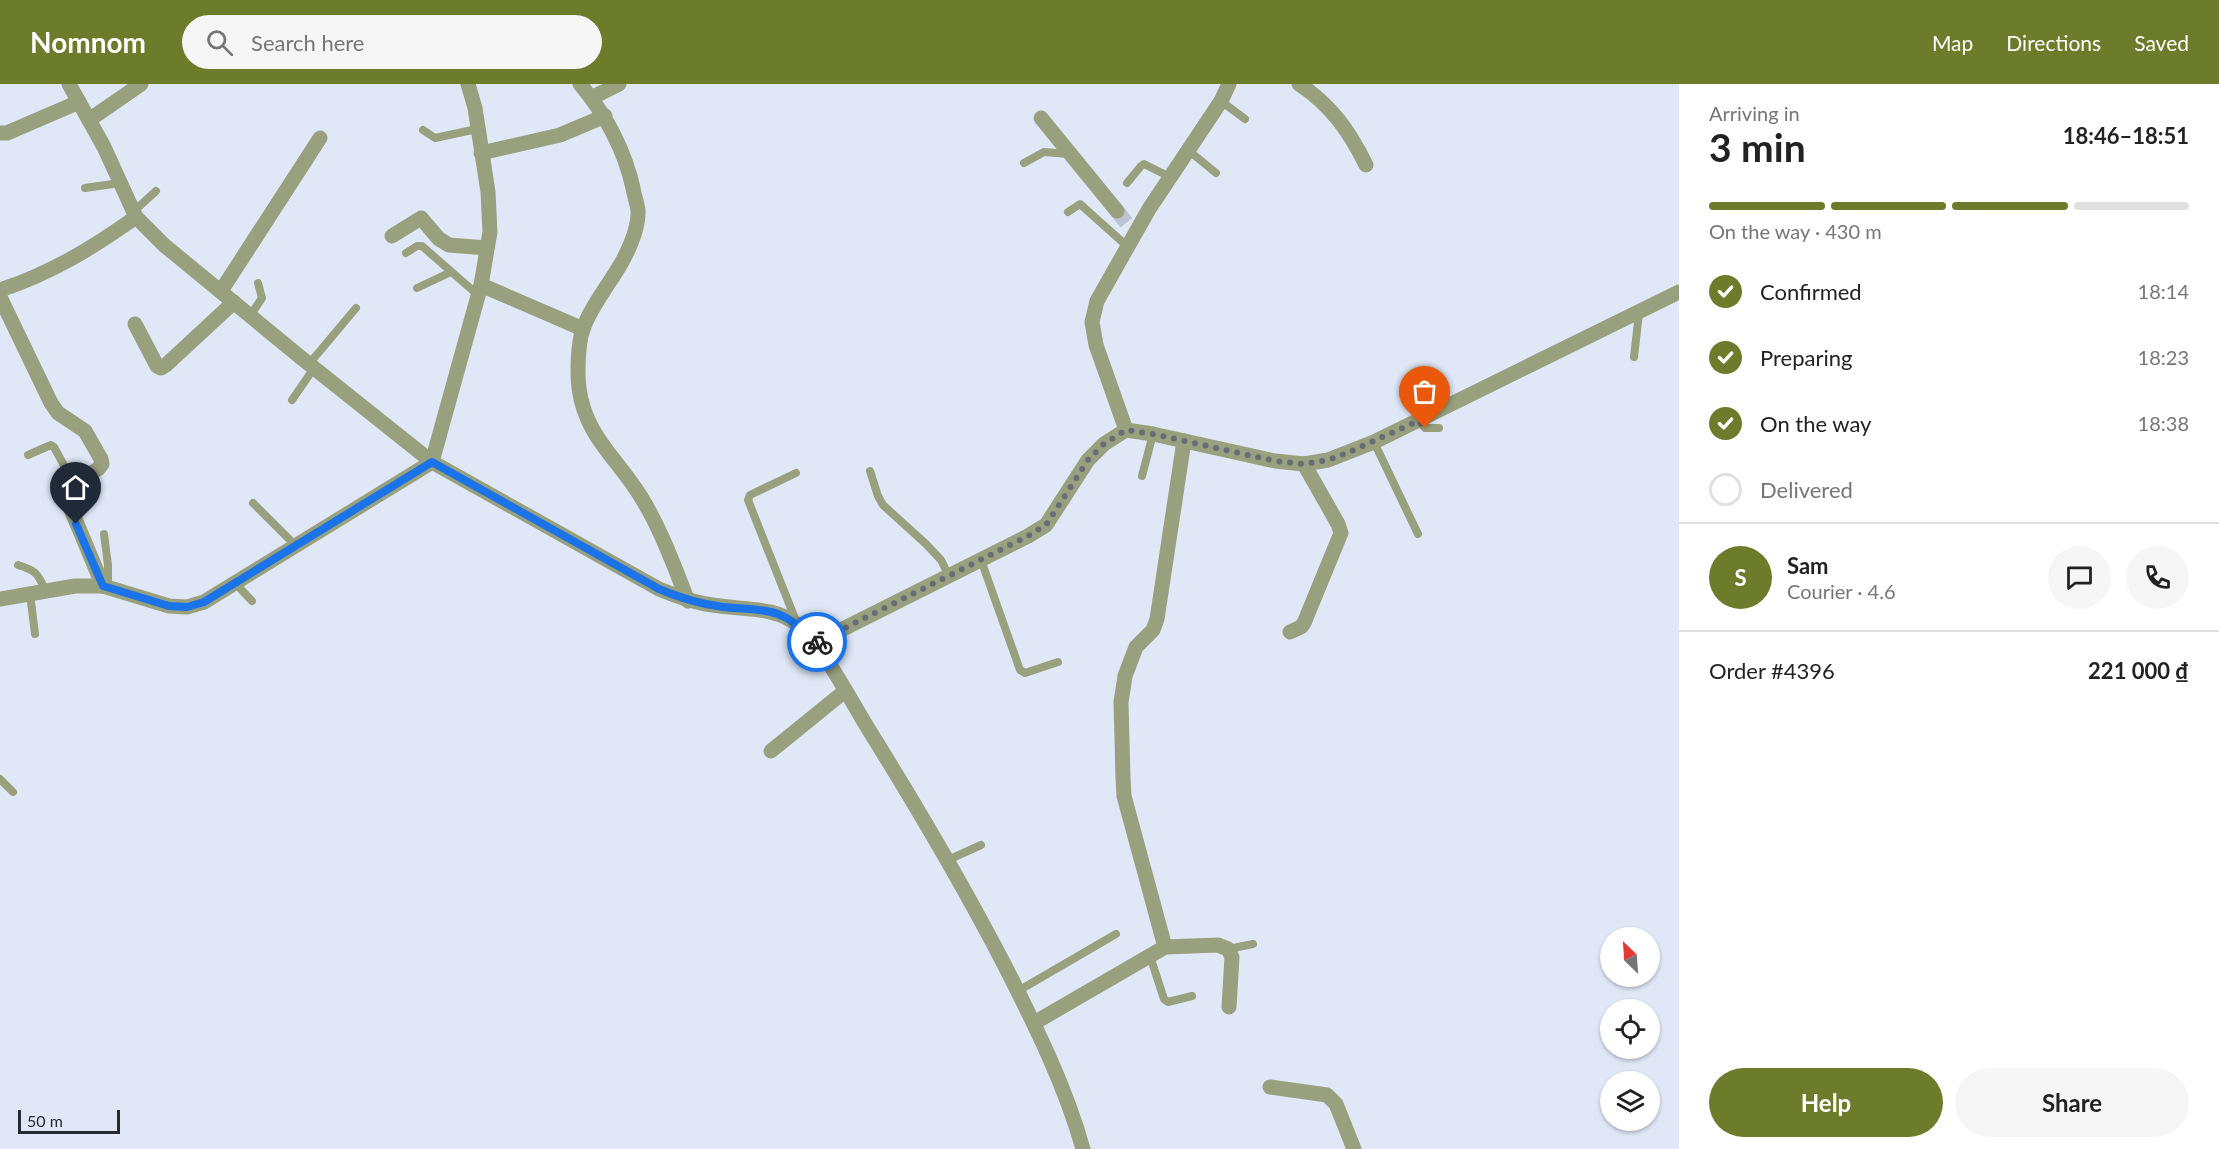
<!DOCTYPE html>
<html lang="en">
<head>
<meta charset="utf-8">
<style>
  :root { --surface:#fff; --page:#f6f6f6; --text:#222; --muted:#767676; --line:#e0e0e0; --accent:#6c7c2a }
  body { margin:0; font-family:Lato,sans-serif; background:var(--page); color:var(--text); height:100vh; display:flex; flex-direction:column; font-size:22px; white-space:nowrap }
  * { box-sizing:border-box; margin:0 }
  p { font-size:20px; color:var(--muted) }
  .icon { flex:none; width:33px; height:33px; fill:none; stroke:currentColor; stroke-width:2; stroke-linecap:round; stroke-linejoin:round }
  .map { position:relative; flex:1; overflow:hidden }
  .panel { display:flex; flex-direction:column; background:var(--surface); width:540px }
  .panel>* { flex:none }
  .needle { width:39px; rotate:335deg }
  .tools { position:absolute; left:1600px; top:843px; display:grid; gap:12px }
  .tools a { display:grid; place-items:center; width:60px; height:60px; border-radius:50%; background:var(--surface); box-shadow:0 2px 4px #0004; font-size:30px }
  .scale { position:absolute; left:18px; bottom:15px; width:102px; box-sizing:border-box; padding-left:6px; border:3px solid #272a30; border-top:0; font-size:16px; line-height:21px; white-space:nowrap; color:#272a30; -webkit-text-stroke:4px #e0e8f8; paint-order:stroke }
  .pin { position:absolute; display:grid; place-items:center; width:51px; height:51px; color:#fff; margin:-62px -26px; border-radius:50% 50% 50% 0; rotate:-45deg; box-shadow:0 0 6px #0007 }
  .pin .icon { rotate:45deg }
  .courier { position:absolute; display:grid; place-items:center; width:60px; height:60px; margin:-30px; border:4px solid #1a73e8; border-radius:50%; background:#fff; color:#222; box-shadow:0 2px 8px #0007 }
  .overview em { font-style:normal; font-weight:700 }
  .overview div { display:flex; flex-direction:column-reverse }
  .overview { display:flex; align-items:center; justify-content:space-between; height:102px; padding:0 30px }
  h1 { font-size:39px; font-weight:700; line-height:45px }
  .bar { display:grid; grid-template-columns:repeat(4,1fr); gap:9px 6px; align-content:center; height:72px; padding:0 30px }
  .bar i { height:8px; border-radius:4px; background:var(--line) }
  .bar .selected { background:var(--accent) }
  .bar p { grid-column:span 4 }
  .line { display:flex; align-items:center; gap:15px; padding:0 30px; border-top:2px solid var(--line) }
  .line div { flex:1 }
  .round { display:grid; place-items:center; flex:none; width:63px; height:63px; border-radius:32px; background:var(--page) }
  ol { padding:0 30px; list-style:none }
  li { display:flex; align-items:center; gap:18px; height:66px }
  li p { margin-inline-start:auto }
  li .icon { padding:6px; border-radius:50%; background:var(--accent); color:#fff; stroke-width:4 }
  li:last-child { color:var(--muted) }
  li i { width:33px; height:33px; border:3px solid var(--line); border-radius:50% }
  .button { display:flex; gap:12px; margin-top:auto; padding:12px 30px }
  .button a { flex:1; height:69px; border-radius:36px; background:var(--accent); color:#fff; font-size:24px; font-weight:700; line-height:69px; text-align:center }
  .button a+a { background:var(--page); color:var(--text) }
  header { display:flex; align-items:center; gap:36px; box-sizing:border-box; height:84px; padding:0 30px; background:var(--accent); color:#fff }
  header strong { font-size:28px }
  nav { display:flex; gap:33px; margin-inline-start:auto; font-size:21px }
  .search { width:420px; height:54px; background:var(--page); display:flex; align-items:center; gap:15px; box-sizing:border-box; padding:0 21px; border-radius:33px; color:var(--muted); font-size:22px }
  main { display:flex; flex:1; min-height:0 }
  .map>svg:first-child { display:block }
</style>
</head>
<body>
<header>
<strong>Nomnom</strong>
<div class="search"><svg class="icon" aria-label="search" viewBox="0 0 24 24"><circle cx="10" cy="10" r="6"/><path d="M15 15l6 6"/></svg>Search here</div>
<nav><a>Map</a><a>Directions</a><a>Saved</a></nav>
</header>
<main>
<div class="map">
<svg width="1679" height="1065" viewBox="0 0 1679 1065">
  <rect width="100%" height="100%" fill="#e0e8f8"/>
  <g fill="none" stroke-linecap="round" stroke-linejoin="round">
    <path stroke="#bbc2d0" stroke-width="15" stroke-dasharray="15 8" stroke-linecap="butt" d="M1117 127 1129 142"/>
    <g stroke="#98a07d" stroke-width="8">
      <path d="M1221 17 1245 35"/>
      <path d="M423 46 435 54 477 45"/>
      <path d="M1188 66 1216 89"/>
      <path d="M1024 79 1044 68 1069 70"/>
      <path d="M1127 99 1141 82 1144 80 1170 93"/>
      <path d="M85 104 120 99"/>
      <path d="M133 128 156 107"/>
      <path d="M1068 128 1080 120 1128 163"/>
      <path d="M406 169 417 162H422L478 211"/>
      <path d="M417 204 451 188"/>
      <path d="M250 232 262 214 258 199"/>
      <path d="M1634 273 1639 229"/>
      <path d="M309 280 356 224"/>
      <path d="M292 316 314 284"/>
      <path d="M1418 337 1425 344H1439"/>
      <path d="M1374 358 1418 450"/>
      <path d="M28 371 51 361 54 363 74 400"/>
      <path d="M870 387 878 412 883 421 926 460 941 476 949 492"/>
      <path d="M1142 392 1153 350"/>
      <path d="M253 419 296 462"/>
      <path d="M104 450 108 481V502"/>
      <path d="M981 476 1020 586 1025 589 1058 578"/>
      <path d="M18 481C37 487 37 489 46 507"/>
      <path d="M235 499 252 517"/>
      <path d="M30 510 35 550"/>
      <path d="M796 537 748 416 750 411 796 389"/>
      <path d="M0 695 13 708"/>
      <path d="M948 776 981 761"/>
      <path d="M1228 865 1253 860"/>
      <path d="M1150 872 1164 915 1168 918 1192 912"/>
      <path d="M1018 907 1116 850"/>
    </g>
    <g stroke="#98a07d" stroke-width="15">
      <path d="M69 0 104 63 136 133 164 161 299 272 432 378 659 505C679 513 698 520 720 522 747 526 776 523 798 541 823 562 851 617 869 646 917 723 963 801 1005 882 1035 941 1065 1001 1083 1065"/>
      <path d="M580 0C606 31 624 64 633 104 634 111 637 119 638 126 639 144 630 163 622 178 610 199 591 222 583 245 578 259 577 289 579 304 585 352 618 375 641 413 661 445 674 482 688 517"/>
      <path d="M1299 0C1331 21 1350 48 1366 81"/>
      <path d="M591 14 619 0"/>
      <path d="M1041 34 1117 127"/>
      <path d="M89 36 141 0"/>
      <path d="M0 49H7L79 18"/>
      <path d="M481 69 560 51 605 32"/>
      <path d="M392 152 421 134 439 155 449 161 487 164"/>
      <path d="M481 201 583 245"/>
      <path d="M0 206C50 190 94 163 136 133"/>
      <path d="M221 207 320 54"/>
      <path d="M0 213 51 319 58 329 85 347 101 375 102 380 98 385 68 404 65 411 103 502"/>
      <path d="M135 240 157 282 161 284 166 281 234 218"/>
      <path d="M1126 346 1096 261 1092 238 1097 217 1149 125 1221 17 1229 0"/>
      <path d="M0 515 75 502H103L169 522 187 523 204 518 432 378 481 201 490 148 488 108 475 24 468 0"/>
      <path d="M1290 548 1301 543 1304 539 1341 449 1338 440 1304 380"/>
      <path d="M815 559 1028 452 1046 441 1088 376 1104 360 1126 346 1153 350 1275 377 1304 380 1328 376 1374 358 1679 208"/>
      <path d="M771 667 845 607"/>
      <path d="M1165 863 1124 712 1123 694 1121 618 1125 592 1136 563 1153 546 1157 535 1184 357"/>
      <path d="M1034 939 1165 863 1218 861 1228 865 1232 873 1229 923"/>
      <path d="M1270 1003 1327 1011 1336 1020 1354 1065"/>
    </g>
  </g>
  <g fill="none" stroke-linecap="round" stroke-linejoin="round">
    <path stroke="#686c76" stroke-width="6" stroke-dasharray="0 10.8" d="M817 558 1028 452 1046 441 1088 376 1104 360 1126 346 1153 350 1275 377 1304 380 1328 376 1347 369 1418 337 1425 344"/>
    <path stroke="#1a73e8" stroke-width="8" d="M76 440 103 502 169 522 187 523 204 518 432 378 659 505C680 514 700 520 723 523 741 525 761 524 778 530 794 536 804 548 815 559L817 558"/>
  </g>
</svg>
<div class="tools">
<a><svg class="needle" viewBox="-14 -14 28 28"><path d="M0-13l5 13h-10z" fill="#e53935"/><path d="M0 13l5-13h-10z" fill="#767676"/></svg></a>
<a><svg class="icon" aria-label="locate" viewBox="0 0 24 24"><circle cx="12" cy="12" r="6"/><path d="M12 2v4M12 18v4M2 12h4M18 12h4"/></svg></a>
<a><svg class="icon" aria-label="layers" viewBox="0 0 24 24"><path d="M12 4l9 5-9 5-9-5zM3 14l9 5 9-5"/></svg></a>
</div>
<div class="scale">50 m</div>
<div class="pin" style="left:1425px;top:344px;background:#ea580c"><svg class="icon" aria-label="bag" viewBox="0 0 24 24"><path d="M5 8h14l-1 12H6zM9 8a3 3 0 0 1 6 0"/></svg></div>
<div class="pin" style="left:76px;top:440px;background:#1f2937"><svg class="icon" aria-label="home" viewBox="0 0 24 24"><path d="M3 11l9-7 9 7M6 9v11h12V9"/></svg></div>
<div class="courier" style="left:817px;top:558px"><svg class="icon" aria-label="bike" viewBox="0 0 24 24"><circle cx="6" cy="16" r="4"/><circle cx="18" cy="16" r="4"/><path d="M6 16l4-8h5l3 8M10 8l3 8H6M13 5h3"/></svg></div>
</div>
<section class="panel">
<div class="overview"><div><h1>3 min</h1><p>Arriving in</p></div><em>18:46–18:51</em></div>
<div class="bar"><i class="selected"></i><i class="selected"></i><i class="selected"></i><i></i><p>On the way · 430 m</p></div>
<ol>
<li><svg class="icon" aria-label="check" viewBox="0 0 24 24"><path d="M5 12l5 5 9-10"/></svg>Confirmed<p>18:14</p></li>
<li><svg class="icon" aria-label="check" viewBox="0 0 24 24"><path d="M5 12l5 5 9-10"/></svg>Preparing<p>18:23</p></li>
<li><svg class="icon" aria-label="check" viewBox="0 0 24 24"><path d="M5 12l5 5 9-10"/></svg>On the way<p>18:38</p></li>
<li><i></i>Delivered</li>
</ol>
<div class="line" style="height:108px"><b class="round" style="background:var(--accent);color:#fff">S</b><div><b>Sam</b><p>Courier · 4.6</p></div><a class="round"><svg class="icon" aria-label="chat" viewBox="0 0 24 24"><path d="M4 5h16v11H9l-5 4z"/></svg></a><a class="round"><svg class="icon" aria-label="phone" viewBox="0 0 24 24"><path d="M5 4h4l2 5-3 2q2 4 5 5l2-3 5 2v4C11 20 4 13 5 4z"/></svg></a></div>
<div class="line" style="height:78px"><div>Order #4396</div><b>221 000 ₫</b></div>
<div class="button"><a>Help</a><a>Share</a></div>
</section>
</main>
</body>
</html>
